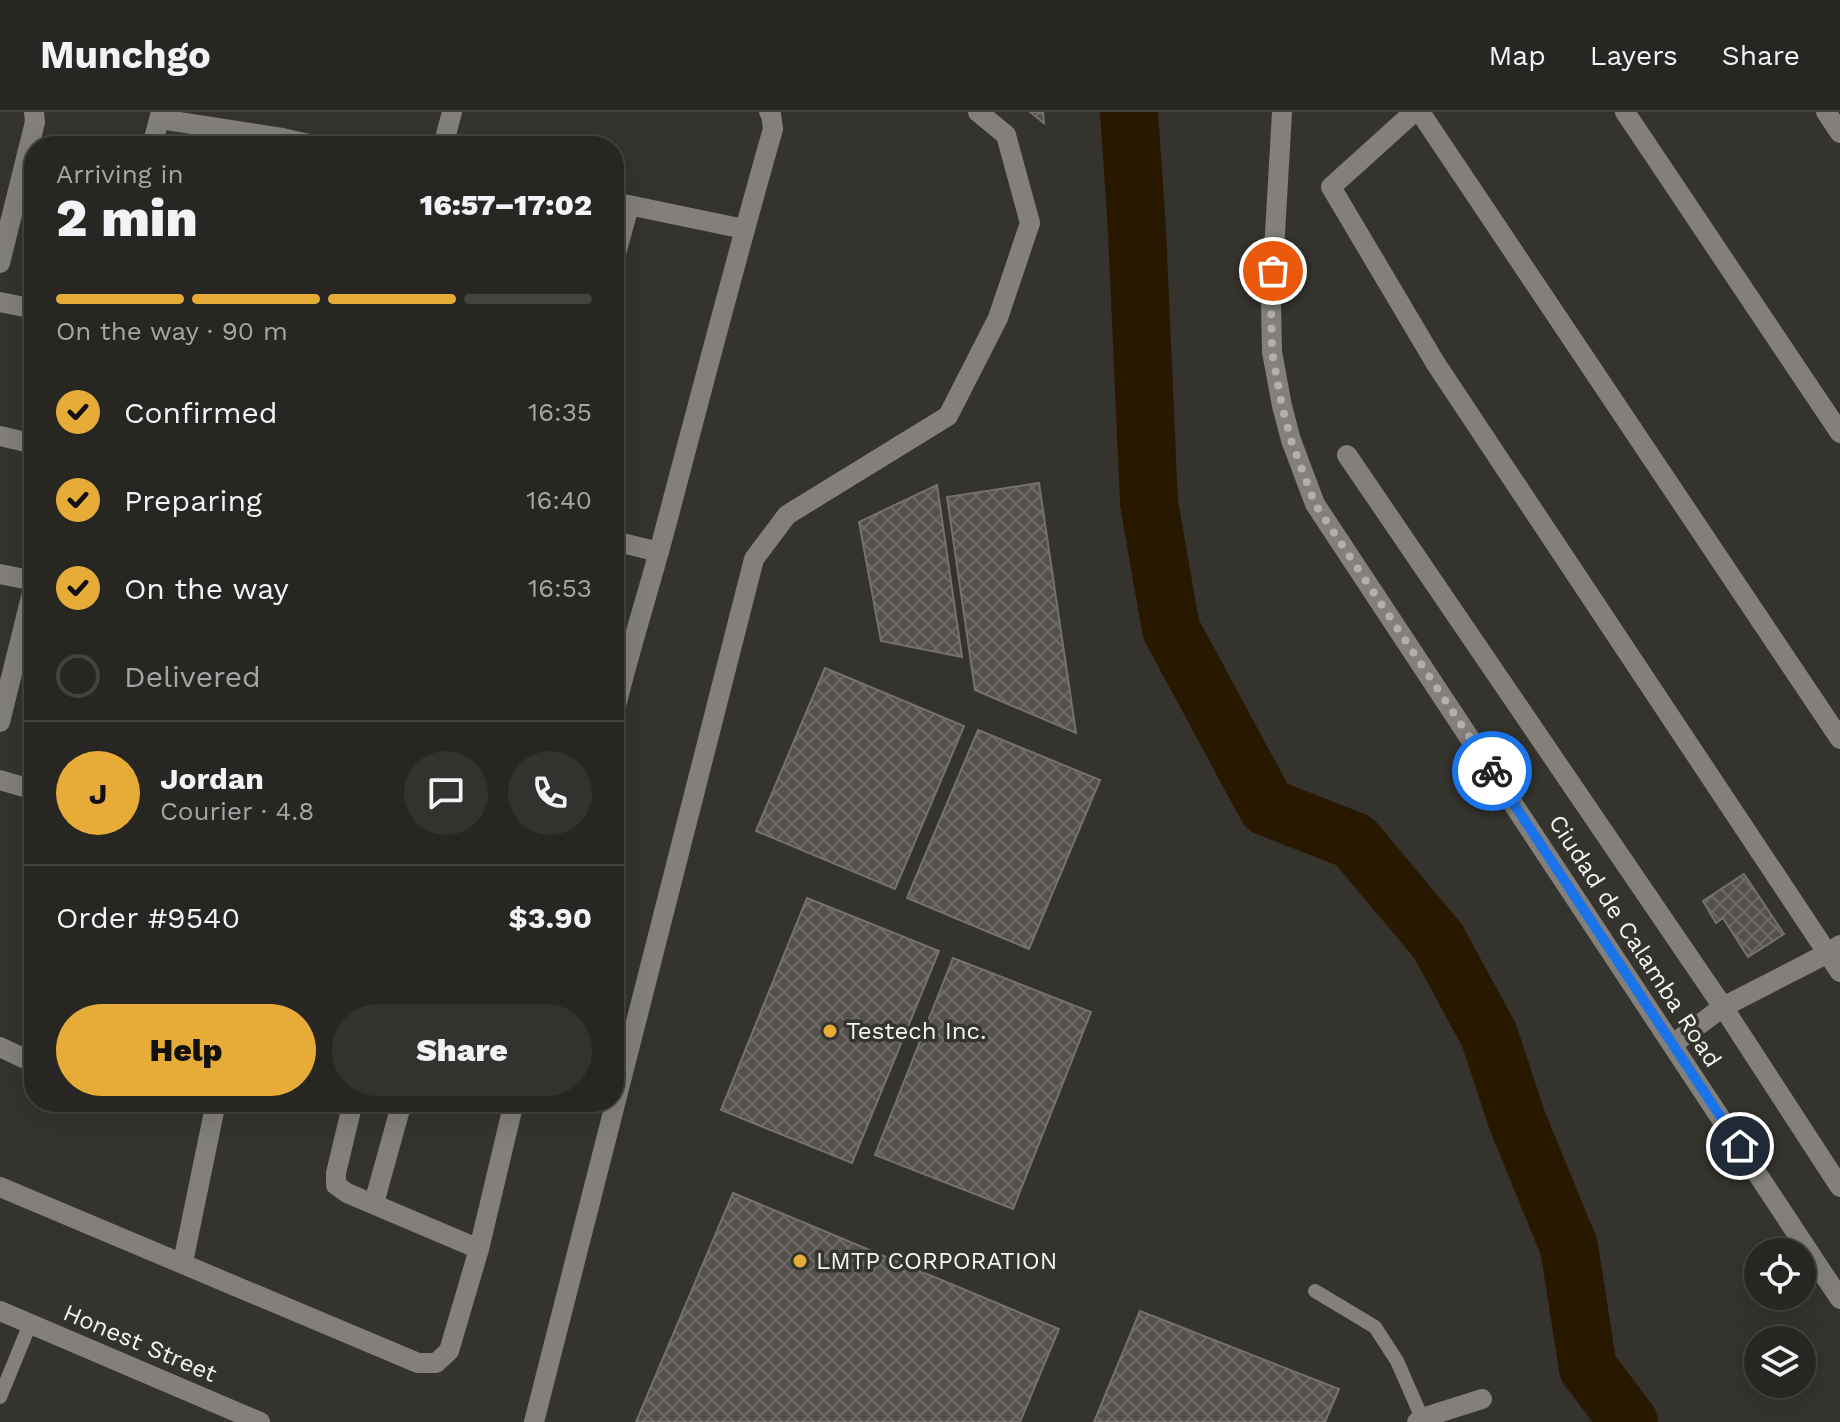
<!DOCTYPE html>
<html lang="en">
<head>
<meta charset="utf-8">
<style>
  :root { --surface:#282622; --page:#34322f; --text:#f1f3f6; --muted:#a5a5a5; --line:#444340; --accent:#e7ac37 }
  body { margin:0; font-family:"Work Sans",sans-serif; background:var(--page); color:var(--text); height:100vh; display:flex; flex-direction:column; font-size:30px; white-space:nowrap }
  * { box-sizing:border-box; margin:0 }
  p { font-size:26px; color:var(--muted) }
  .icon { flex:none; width:44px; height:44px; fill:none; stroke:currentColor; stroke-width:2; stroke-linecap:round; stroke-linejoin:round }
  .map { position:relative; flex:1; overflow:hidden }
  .details { position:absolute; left:24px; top:24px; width:600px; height:976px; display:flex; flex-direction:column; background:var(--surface); border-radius:32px; box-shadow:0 8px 32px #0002,0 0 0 2px var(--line) }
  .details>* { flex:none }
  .tools { position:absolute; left:1744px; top:1126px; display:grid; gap:16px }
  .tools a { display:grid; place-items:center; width:72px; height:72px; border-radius:50%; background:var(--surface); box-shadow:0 8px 32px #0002,0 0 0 2px var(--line); font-size:40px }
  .pin { position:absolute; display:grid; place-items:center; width:68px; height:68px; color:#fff; margin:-34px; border:4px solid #fff; border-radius:50%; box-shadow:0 2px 8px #0007 }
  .courier { position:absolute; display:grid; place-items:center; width:80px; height:80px; margin:-40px; border:6px solid #1a73e8; border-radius:50%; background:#fff; color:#222; box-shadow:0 2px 10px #0007 }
  .head em { font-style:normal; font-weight:800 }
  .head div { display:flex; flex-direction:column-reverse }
  .head { display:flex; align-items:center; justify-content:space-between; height:136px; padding:0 32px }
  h1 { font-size:52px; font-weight:800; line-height:60px }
  .bar { display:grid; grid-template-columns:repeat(4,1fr); gap:12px 8px; align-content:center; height:96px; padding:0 32px }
  .bar i { height:10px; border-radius:6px; background:var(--line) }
  .bar .current { background:var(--accent) }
  .bar p { grid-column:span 4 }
  .line { display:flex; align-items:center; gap:20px; padding:0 32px; border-top:2px solid var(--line) }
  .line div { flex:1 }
  .round { display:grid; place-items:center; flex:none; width:84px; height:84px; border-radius:42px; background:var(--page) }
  ol { padding:0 32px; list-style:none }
  li { display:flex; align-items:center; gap:24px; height:88px }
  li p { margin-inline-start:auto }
  li .icon { padding:8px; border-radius:50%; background:var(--accent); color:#111; stroke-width:4 }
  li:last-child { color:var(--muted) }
  li i { width:44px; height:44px; border:4px solid var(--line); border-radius:50% }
  .action { display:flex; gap:16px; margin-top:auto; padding:16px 32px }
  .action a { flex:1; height:92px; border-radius:48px; background:var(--accent); color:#111; font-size:32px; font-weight:800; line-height:92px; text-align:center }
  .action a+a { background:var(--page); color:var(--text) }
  header { display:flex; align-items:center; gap:48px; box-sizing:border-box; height:112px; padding:0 40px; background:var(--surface); border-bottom:2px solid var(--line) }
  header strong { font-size:38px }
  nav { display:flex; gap:44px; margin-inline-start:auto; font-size:28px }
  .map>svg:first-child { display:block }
</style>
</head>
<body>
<header>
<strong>Munchgo</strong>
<nav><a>Map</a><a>Layers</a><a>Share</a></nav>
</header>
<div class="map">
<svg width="1840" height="1310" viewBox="0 0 1840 1310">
  <defs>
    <pattern id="building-cross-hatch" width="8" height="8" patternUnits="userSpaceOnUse" patternTransform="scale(2)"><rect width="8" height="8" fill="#54514c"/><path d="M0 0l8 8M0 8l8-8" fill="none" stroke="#6d6b66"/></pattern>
  </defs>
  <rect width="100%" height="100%" fill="#35332e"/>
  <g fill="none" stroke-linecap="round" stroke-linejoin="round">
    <path stroke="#281800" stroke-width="58" d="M1129 0 1137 118 1149 391 1171 517 1267 695 1354 729 1438 829 1489 923 1517 1008 1569 1135 1588 1256 1629 1310"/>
  </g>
  <g fill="url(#building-cross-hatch)" stroke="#75726e" stroke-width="2">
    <path d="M1030 0H1043L1044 11Z"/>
    <path d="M1039 371 1076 621 975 578 947 385Z"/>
    <path d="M937 373 962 545 881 529 859 410Z"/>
    <path d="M825 556 964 614 895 777 756 719Z"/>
    <path d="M978 618 1100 668 1029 837 907 786Z"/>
    <path d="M1744 762 1784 822 1748 845 1723 806 1716 811 1703 789Z"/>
    <path d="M807 786 939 839 852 1051 721 998Z"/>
    <path d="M953 846 1091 900 1013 1097 875 1043Z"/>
    <path d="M733 1081 1059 1217 1020 1310H636Z"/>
    <path d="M1140 1199 1339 1277 1325 1310H1094Z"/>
  </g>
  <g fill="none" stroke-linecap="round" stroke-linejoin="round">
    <g stroke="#83807b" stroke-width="14">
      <path d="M1315 1179 1375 1215 1397 1249 1422 1306"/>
      <path d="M0 1285 30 1212"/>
    </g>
    <g stroke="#83807b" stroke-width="20">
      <path d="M1414 0 1331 75 1436 252 1840 860"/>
      <path d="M1420 0 1840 627"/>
      <path d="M1625 0 1840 321"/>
      <path d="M1826 0 1840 21"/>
      <path d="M160 7 282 26 318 34"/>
      <path d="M152 34 161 0"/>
      <path d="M443 34 452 0"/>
      <path d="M614 90 744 117"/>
      <path d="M614 149 629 94"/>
      <path d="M0 151 35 10 34 0"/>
      <path d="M0 190 34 197"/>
      <path d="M0 324 34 332"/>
      <path d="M1347 343 1723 895 1840 1075"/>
      <path d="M614 429 659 440"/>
      <path d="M0 462 34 469"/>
      <path d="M614 602C628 543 647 484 663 425 699 289 734 153 773 17L771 2 769 0"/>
      <path d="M0 610 34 473"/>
      <path d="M0 668 34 678"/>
      <path d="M1673 932 1723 895 1828 841 1840 833"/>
      <path d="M0 935 34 951"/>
      <path d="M353 990 336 1061V1073L347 1081 479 1137"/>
      <path d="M0 1075 418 1251H436L449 1239 479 1137 514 990"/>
      <path d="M374 1091 402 990"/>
      <path d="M183 1150 216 990"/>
      <path d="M0 1199 260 1310"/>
      <path d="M534 1310 754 447 787 403 948 304 998 206 1030 111 1006 23 978 0"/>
      <path d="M1417 1310 1422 1306 1482 1287"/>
    </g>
    <path stroke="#83807b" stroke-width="20" d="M1282 0 1271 191 1272 240 1282 294 1291 328 1315 392 1840 1187"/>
  </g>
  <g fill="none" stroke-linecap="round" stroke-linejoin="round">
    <path stroke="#b2b0ad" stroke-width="8" stroke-dasharray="0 14.4" d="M1273 159 1271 191 1272 240 1282 294 1291 328 1315 392 1492 659"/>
    <path stroke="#1a73e8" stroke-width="10" d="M1492 659 1740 1034"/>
  </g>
  <g fill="#e7ac37" stroke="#35332e" stroke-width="3">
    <circle cx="830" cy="919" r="8"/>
    <circle cx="800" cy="1149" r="8"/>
  </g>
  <g text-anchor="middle" stroke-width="7" stroke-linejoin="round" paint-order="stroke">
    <g font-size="24" fill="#f5f4f1" stroke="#35332e">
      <text transform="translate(1635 829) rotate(57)" y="8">Ciudad de Calamba Road</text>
      <text transform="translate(140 1231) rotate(23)" y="8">Honest Street</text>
    </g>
    <g font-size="24" fill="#f5f4f1" stroke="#35332e" text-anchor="start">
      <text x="846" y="927">Testech Inc.</text>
      <text x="816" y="1157">LMTP CORPORATION</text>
    </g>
  </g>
</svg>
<div class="tools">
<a><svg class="icon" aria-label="locate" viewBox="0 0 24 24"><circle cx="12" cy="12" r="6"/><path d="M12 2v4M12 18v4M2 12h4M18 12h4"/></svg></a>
<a><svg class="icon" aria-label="layers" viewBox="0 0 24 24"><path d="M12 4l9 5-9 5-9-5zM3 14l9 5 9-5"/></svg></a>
</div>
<div class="pin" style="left:1273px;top:159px;background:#ea580c"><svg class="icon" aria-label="bag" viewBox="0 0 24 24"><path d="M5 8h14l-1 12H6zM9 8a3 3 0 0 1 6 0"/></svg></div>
<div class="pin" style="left:1740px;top:1034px;background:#1f2937"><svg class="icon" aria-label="home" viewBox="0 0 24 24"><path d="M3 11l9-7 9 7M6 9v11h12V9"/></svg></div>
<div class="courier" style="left:1492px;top:659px"><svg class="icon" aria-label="bike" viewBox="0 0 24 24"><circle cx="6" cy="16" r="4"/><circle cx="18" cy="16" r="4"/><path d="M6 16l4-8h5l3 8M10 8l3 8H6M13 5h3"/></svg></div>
<section class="details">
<div class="head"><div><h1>2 min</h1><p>Arriving in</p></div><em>16:57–17:02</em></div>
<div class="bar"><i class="current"></i><i class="current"></i><i class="current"></i><i></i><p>On the way · 90 m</p></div>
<ol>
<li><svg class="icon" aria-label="check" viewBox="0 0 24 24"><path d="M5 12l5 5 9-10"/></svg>Confirmed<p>16:35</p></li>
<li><svg class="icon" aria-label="check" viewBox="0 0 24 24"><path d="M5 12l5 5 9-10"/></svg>Preparing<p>16:40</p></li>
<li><svg class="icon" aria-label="check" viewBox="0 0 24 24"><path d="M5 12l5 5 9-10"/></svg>On the way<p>16:53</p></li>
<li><i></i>Delivered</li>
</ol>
<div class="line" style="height:144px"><b class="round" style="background:var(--accent);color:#111">J</b><div><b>Jordan</b><p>Courier · 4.8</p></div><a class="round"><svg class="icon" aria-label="chat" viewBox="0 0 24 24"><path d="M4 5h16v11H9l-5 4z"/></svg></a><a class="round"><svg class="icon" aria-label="phone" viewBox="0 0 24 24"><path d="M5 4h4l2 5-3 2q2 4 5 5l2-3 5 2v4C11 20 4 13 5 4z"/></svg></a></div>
<div class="line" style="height:104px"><div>Order #9540</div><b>$3.90</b></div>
<div class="action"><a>Help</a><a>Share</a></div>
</section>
</div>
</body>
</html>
